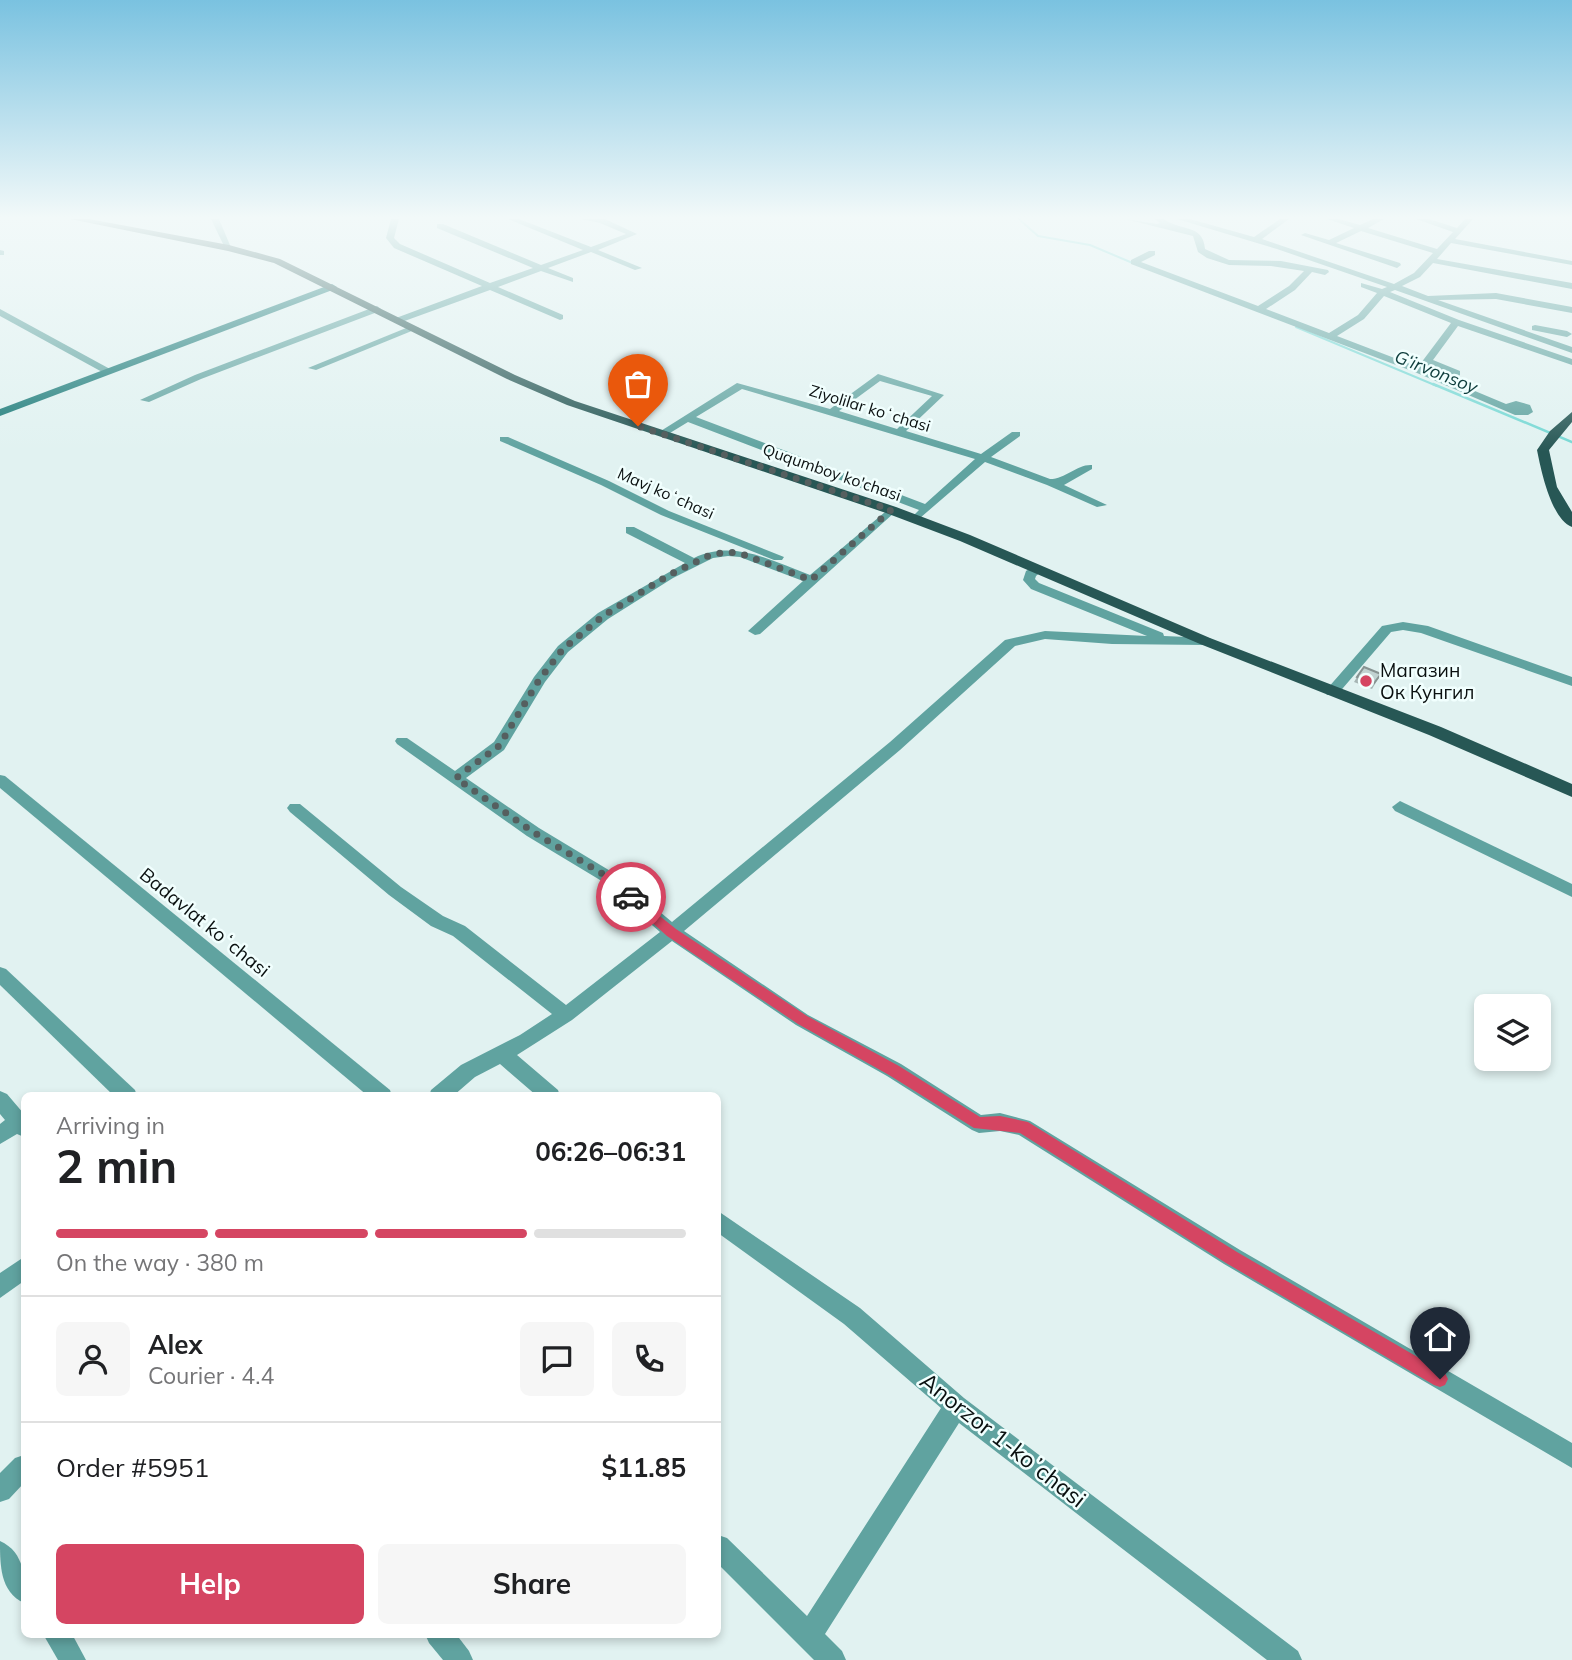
<!DOCTYPE html>
<html lang="en">
<head>
<meta charset="utf-8">
<style>
  :root { --surface:#fff; --page:#f6f6f6; --text:#202124; --muted:#757577; --line:#e0e0e0; --accent:#d54562 }
  body { margin:0; font-family:Mulish,sans-serif; background:var(--page); color:var(--text); height:100vh; display:flex; flex-direction:column; font-size:26px; white-space:nowrap }
  * { box-sizing:border-box; margin:0 }
  p { font-size:23px; color:var(--muted) }
  .icon { flex:none; width:38px; height:38px; fill:none; stroke:currentColor; stroke-width:2; stroke-linecap:round; stroke-linejoin:round }
  .map { position:relative; flex:1; overflow:hidden }
  .panel { position:absolute; left:21px; top:1092px; width:700px; height:546px; display:flex; flex-direction:column; background:var(--surface); border-radius:10px; box-shadow:0 4px 10px #0003 }
  .panel>* { flex:none }
  .fabs { position:absolute; left:1474px; top:994px; display:grid; gap:14px }
  .fabs a { display:grid; place-items:center; width:77px; height:77px; border-radius:10px; background:var(--surface); box-shadow:0 4px 10px #0003; font-size:35px }
  .pin { position:absolute; display:grid; place-items:center; width:60px; height:60px; color:#fff; margin:-72px -30px; border-radius:50% 50% 50% 0; rotate:-45deg; box-shadow:0 0 7px #0007 }
  .pin .icon { rotate:45deg }
  .courier { position:absolute; display:grid; place-items:center; width:70px; height:70px; margin:-35px; border:5px solid #d54562; border-radius:50%; background:#fff; color:#222; box-shadow:0 2px 9px #0007 }
  .head em { font-style:normal; font-weight:700 }
  .head div { display:flex; flex-direction:column-reverse }
  .head { display:flex; align-items:center; justify-content:space-between; height:119px; padding:0 35px }
  h1 { font-size:46px; font-weight:700; line-height:52px }
  .bar { display:grid; grid-template-columns:repeat(4,1fr); gap:10px 7px; align-content:center; height:84px; padding:0 35px }
  .bar i { height:9px; border-radius:5px; background:var(--line) }
  .bar .on { background:var(--accent) }
  .bar p { grid-column:span 4 }
  .line { display:flex; align-items:center; gap:18px; padding:0 35px; border-top:2px solid var(--line) }
  .line div { flex:1 }
  .round { display:grid; place-items:center; flex:none; width:74px; height:74px; border-radius:10px; background:var(--page) }
  .primary-button { display:flex; gap:14px; margin-top:auto; padding:14px 35px }
  .primary-button a { flex:1; height:80px; border-radius:10px; background:var(--accent); color:#fff; font-size:28px; font-weight:700; line-height:80px; text-align:center }
  .primary-button a+a { background:var(--page); color:var(--text) }
  .map>svg:first-child { display:block }
</style>
</head>
<body>
<div class="map">
<svg width="1572" height="1660" viewBox="0 0 1572 1660">
  <rect width="100%" height="100%" fill="#e1f2f1"/>
  <g fill="none" stroke-linecap="round" stroke-linejoin="round">
    <g stroke="#76d8d4" stroke-width="2">
      <path d="M1019 219 1038 236 1090 245 1135 264"/>
      <path d="M1296 327 1437 386"/>
    </g>
    <path stroke="#76d8d4" stroke-width="2.5" d="M1433 384 1572 442"/>
    <g fill="#60a3a0" fill-rule="evenodd">
      <path d="M211 219H219L232 250 225 248Z"/>
      <path d="M391 219H399L394 238 400 244 490 283 533 268 437 228V224H443L541 265 583 250 508 219H519L591 247 626 234 600 223 581 219H605L637 234 598 250 642 268 635 270 591 252 548 268 573 278V282L541 271 498 287 563 315V319L560 320 490 290 399 323 396 322V318L482 286 394 248 386 238Z"/>
      <path d="M1125 219 1157 224 1160 223 1155 219H1164C1181 232 1203 223 1205 249L1229 260 1281 261 1328 270 1329 272 1325 275 1312 272 1295 290 1266 309 1329 333 1358 315 1377 293 1361 287V283L1382 289 1387 287 1277 249 1177 219H1190L1254 237 1280 219H1289L1262 239 1394 284 1414 273 1433 253 1361 231 1336 243 1400 263 1401 265 1397 268 1301 235 1305 233 1329 240 1354 228 1327 219H1339L1360 225 1373 219H1384L1368 228 1437 249 1453 232 1416 219H1429L1457 228 1465 219H1473L1455 239 1572 261V265L1451 243 1437 259 1572 283V289L1433 263 1420 277 1402 286 1428 296 1496 293 1572 307V313L1496 299 1438 300 1572 347V353L1395 290 1390 292 1459 320 1572 359V365L1458 326 1433 360 1460 371V375L1451 381 1506 404 1516 401 1530 405 1533 412 1528 415H1515L1417 373 1131 264V260L1149 251H1155V255L1141 262 1258 306 1289 286 1304 271 1271 266 1229 265 1207 258 1198 252 1193 236ZM1384 296 1451 323 1418 367 1337 336 1364 319ZM1429 365 1449 373 1443 377 1426 370Z"/>
      <path d="M0 250 4 251V255H0Z"/>
      <path d="M377 306 381 309 380 311 201 379 149 402 140 400 195 375Z"/>
      <path d="M0 309 110 369 112 371 104 373 0 316Z"/>
      <path d="M1535 325 1567 331 1572 334 1567 337 1532 330V326Z"/>
      <path d="M411 326 419 328 316 370 308 368Z"/>
      <path d="M878 374 944 395 906 431 981 454 1012 432H1020V436L991 457 1050 479C1066 479 1077 464 1092 465V469L1064 485 1107 505 1097 507 1047 485 985 462 920 518 914 515 919 510 688 422 665 436 656 434 737 383 830 409ZM880 381 932 396 897 429 839 411ZM742 389 975 459 925 504 696 417Z"/>
      <path d="M500 437H508L609 481 669 511 784 557 782 560H774L661 515 601 485 500 441Z"/>
      <path d="M891 507 895 508V512L760 634 755 635 748 631 803 581 740 557 728 556 713 558 673 578 608 619 568 652 545 682 504 750 466 778 539 828 612 872 672 922 890 742 1005 640 1045 631 1147 636 1031 589 1023 580 1026 571 1033 567H1041L1043 570 1036 576 1035 579 1039 583 1163 633 1164 636 1210 638 1212 641 1205 645 1112 644 1045 639 1015 646 900 750 684 931 808 1015 901 1064 981 1115 1000 1113 1030 1121 1240 1250 1572 1443V1468L1224 1264 1019 1135 1000 1131 979 1133 972 1130 887 1076 796 1025 672 941 572 1020 517 1055 558 1090 560 1096H537L500 1064 475 1077 453 1096H429L431 1090 461 1065 520 1035 552 1014 453 936 431 926 389 895 290 812 287 808 290 804H300L401 887 443 916 465 926 566 1005 660 932 600 880 527 836 397 744 395 741 397 738H407L455 771 494 742 534 677 558 646 598 613 685 563 626 533V527H634L694 558C734 539 772 561 810 575Z"/>
      <path d="M1403 622 1428 626 1572 677V686L1421 633 1403 630 1391 632 1337 695H1327L1325 692 1327 689 1382 626Z"/>
      <path d="M0 775 5 776 390 1090 392 1096H368L0 788Z"/>
      <path d="M1400 801 1572 884V897L1395 811 1392 807Z"/>
      <path d="M0 967 6 969 135 1090 137 1096H114L0 985Z"/>
      <path d="M0 1091 7 1094 24 1114V1137L17 1134 0 1144V1124L5 1120 0 1114Z"/>
      <path d="M718 1211 860 1308 964 1398 1298 1651 1302 1660H1267L959 1423 825 1634 842 1651 846 1660H814L718 1564V1535L727 1538 807 1616 941 1408 844 1324 718 1233Z"/>
      <path d="M24 1257V1281L0 1298V1273Z"/>
      <path d="M24 1455V1483L9 1499 0 1502V1473L15 1458Z"/>
      <path d="M0 1541C25 1552 26 1580 24 1603 0 1592 0 1565 0 1541Z"/>
      <path d="M43 1634H72L86 1660H58Z"/>
      <path d="M425 1634H456L469 1651 473 1660H443L429 1643Z"/>
    </g>
    <path fill="#1b7a78" fill-rule="evenodd" d="M332 284 337 287 335 289 0 416V409Z"/>
    <g fill="#275755" fill-rule="evenodd">
      <path d="M70 219H89L229 245 280 259 515 375 575 401 896 507 970 535 1210 638 1441 727 1572 784V797L1429 735 1200 644 960 541 886 513 567 405 507 379 274 263 228 251Z"/>
      <path d="M1572 412V422L1549 450 1557 487 1572 512V527C1551 519 1541 470 1537 450L1550 431Z"/>
    </g>
  </g>
  <path fill="#a6b5b4" d="M1381 674 1372 689 1354 682 1357 677Z"/>
  <path fill="#c1d2d1" stroke="#879392" stroke-width="2" d="M1364 667 1381 674 1374 683 1357 677Z"/>
  <linearGradient id="sky" x2="0" y2="1"><stop stop-color="#7ac2e0"/><stop offset="0.48" stop-color="#f2f9f9"/><stop offset="1" stop-color="#f2f9f9" stop-opacity="0"/></linearGradient>
  <rect width="1572" height="452" fill="url(#sky)"/>
  <path fill="#d54562" d="M631 893 676 929 807 1016 899 1066 980 1117 1000 1116 1028 1122 1237 1252 1445 1373 1448 1379 1445 1385 1440 1387 1434 1385 1226 1263 1020 1133 974 1128 889 1075 798 1024 667 936 627 900V894Z"/>
  <g fill="none" stroke-linecap="round" stroke-linejoin="round">
    <path stroke="#555f5f" stroke-width="7" stroke-dasharray="0 12.6" d="M631 897 606 876 533 832 456 778 499 746 539 680 563 649 603 616 669 575 710 555 728 552 742 554 811 580 891 510 638 426"/>
  </g>
  <circle fill="#d54562" stroke="#f1fffe" stroke-width="2.5" cx="1366" cy="681" r="7"/>
  <g text-anchor="middle" stroke-width="5" stroke-linejoin="round" paint-order="stroke">
    <g font-size="16" fill="#0a1010" stroke="#f1fffe">
      <text transform="translate(870 408) rotate(17)" y="6">Ziyolilar koʻchasi</text>
      <text transform="translate(832 472) rotate(19)" y="6">Ququmboy ko'chasi</text>
      <text transform="translate(666 493) rotate(24)" y="6">Mavj koʻchasi</text>
    </g>
    <g font-size="18" font-style="italic" fill="#0e3d3c" stroke="#f1fffe">
      <text transform="translate(1436 372) rotate(22)" y="6">G‘irvonsoy</text>
    </g>
    <g font-size="19" fill="#0a1010" stroke="#f1fffe" text-anchor="start">
      <text x="1380" y="677">Магазин<tspan x="1380" dy="22">Ок Кунгил</tspan></text>
    </g>
    <g font-size="19" fill="#0a1010" stroke="#f1fffe">
      <text transform="translate(205 922) rotate(39)" y="7">Badavlat koʻchasi</text>
    </g>
    <g font-size="23" fill="#0a1010" stroke="#f1fffe">
      <text transform="translate(1003 1440) rotate(38)" y="8">Аnorzor 1-koʼchasi</text>
    </g>
  </g>
</svg>
<div class="fabs">
<a><svg class="icon" aria-label="layers" viewBox="0 0 24 24"><path d="M12 4l9 5-9 5-9-5zM3 14l9 5 9-5"/></svg></a>
</div>
<div class="pin" style="left:638px;top:426px;background:#ea580c"><svg class="icon" aria-label="bag" viewBox="0 0 24 24"><path d="M5 8h14l-1 12H6zM9 8a3 3 0 0 1 6 0"/></svg></div>
<div class="pin" style="left:1440px;top:1379px;background:#1f2937"><svg class="icon" aria-label="home" viewBox="0 0 24 24"><path d="M3 11l9-7 9 7M6 9v11h12V9"/></svg></div>
<div class="courier" style="left:631px;top:897px"><svg class="icon" aria-label="car" viewBox="0 0 24 24"><path d="M5 17H2v-5l4-1 3-4h7l3 4 3 1v5h-3M9 17h6M6 11h13"/><circle cx="7" cy="17" r="2"/><circle cx="17" cy="17" r="2"/></svg></div>
<section class="panel">
<div class="head"><div><h1>2 min</h1><p>Arriving in</p></div><em>06:26–06:31</em></div>
<div class="bar"><i class="on"></i><i class="on"></i><i class="on"></i><i></i><p>On the way · 380 m</p></div>
<div class="line" style="height:126px"><a class="round"><svg class="icon" aria-label="person" viewBox="0 0 24 24"><circle cx="12" cy="8" r="4"/><path d="M4 21q1-7 8-7t8 7"/></svg></a><div><b>Alex</b><p>Courier · 4.4</p></div><a class="round"><svg class="icon" aria-label="chat" viewBox="0 0 24 24"><path d="M4 5h16v11H9l-5 4z"/></svg></a><a class="round"><svg class="icon" aria-label="phone" viewBox="0 0 24 24"><path d="M5 4h4l2 5-3 2q2 4 5 5l2-3 5 2v4C11 20 4 13 5 4z"/></svg></a></div>
<div class="line" style="height:91px"><div>Order #5951</div><b>$11.85</b></div>
<div class="primary-button"><a>Help</a><a>Share</a></div>
</section>
</div>
</body>
</html>
